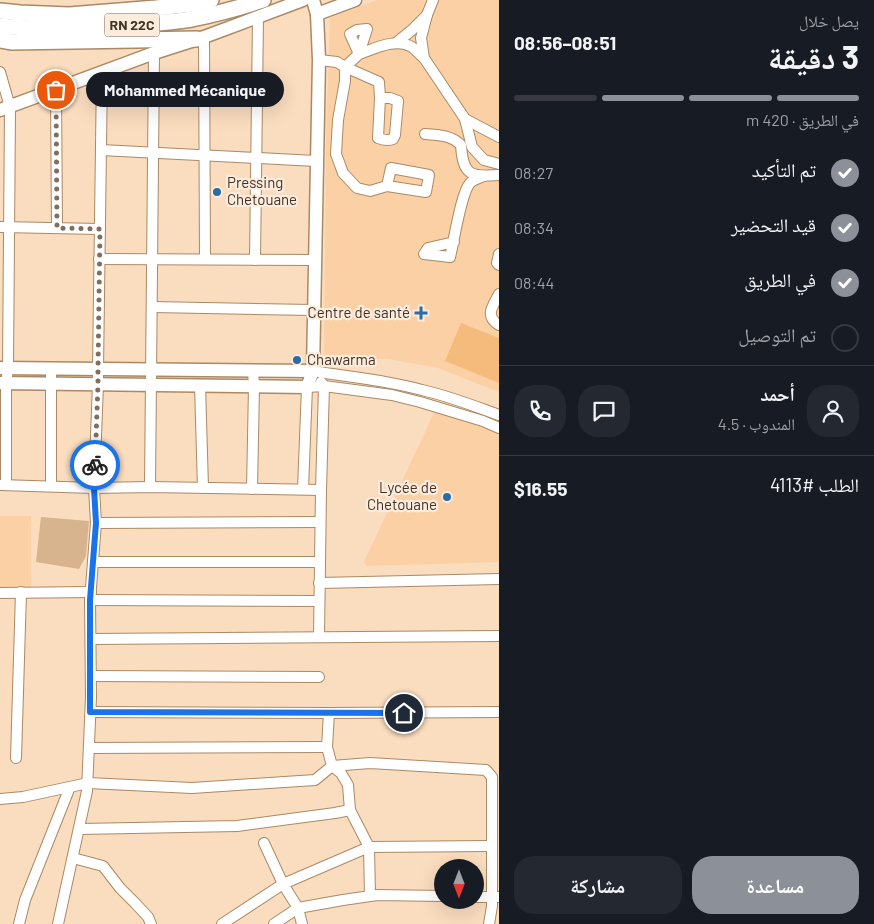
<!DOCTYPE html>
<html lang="ar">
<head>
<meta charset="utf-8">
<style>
  :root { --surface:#171b24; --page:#242831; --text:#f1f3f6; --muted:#9ea1a6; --line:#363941; --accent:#8c9099 }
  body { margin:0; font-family:Barlow,"Noto Naskh Arabic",sans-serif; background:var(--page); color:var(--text); direction:rtl; height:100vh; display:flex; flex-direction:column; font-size:19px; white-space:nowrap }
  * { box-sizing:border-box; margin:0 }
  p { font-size:16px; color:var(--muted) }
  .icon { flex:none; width:28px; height:28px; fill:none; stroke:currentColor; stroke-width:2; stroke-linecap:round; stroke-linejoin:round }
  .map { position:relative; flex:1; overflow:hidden; direction:ltr }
  .panel { display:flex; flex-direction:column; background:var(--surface); width:375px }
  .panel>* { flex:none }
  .needle { width:32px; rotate:180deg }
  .controls { position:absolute; left:434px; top:859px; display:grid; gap:10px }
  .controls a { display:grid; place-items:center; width:50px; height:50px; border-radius:50%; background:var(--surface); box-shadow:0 5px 20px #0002; font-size:25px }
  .pin { position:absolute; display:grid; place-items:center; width:42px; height:42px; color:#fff; margin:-21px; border:2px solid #fff; border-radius:50%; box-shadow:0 1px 5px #0007 }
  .courier { position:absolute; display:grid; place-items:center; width:50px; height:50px; margin:-25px; border:4px solid #1a73e8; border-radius:50%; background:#fff; color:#222; box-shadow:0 1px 6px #0007 }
  .bubble { position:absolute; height:35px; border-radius:18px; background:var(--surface); box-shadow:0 5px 20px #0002; font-size:16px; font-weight:700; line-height:35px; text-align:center; direction:rtl }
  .headline em { font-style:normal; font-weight:700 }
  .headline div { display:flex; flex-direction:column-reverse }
  .headline { display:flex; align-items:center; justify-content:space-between; height:85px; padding:0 15px }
  h1 { font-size:32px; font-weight:700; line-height:38px }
  .bar { display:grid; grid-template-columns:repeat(4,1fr); gap:8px 5px; align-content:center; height:60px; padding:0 15px }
  .bar i { height:6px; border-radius:4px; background:var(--line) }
  .bar .on { background:var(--accent) }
  .bar p { grid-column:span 4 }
  .line { display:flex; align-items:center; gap:12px; padding:0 15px; border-top:1px solid var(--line) }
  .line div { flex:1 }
  .round { display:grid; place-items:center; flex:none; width:52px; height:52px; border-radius:20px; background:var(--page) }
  ol { padding:0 15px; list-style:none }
  li { display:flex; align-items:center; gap:15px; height:55px }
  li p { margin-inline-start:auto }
  li .icon { padding:5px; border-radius:50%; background:var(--accent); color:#fff; stroke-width:4 }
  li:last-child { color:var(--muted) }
  li i { width:28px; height:28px; border:2px solid var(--line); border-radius:50% }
  .primary-button { display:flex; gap:10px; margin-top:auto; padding:10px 15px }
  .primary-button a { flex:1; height:58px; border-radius:20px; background:var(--accent); color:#fff; font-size:20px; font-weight:700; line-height:58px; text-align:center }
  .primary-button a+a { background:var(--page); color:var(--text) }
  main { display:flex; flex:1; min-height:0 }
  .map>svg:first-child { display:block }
</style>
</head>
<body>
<main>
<section class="panel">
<div class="headline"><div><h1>3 دقيقة</h1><p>يصل خلال</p></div><em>08:51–08:56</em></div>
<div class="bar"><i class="on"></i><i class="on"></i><i class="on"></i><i></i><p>في الطريق · 420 m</p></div>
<ol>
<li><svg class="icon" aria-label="check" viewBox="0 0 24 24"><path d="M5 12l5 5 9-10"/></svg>تم التأكيد<p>08:27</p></li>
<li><svg class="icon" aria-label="check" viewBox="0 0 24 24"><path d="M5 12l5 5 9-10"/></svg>قيد التحضير<p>08:34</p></li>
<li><svg class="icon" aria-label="check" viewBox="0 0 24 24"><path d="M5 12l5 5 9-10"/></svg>في الطريق<p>08:44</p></li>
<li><i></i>تم التوصيل</li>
</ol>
<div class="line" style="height:90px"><a class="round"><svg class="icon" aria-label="person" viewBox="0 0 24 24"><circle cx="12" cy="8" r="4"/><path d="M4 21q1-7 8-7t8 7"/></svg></a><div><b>أحمد</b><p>المندوب · 4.5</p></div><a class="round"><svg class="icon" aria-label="chat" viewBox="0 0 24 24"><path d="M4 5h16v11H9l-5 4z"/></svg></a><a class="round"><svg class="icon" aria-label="phone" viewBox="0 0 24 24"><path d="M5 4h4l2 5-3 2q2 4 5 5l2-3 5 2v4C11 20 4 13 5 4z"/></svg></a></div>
<div class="line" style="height:65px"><div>الطلب #4113</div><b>$16.55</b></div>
<div class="primary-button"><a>مساعدة</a><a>مشاركة</a></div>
</section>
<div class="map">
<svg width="499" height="924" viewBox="0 0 499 924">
  <rect width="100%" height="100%" fill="#fadcbe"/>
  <g fill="#fad0a4">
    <path d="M377 0H499V392L438 368 389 359 324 357 326 143 330 18Z"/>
    <path d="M435 411 485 426 499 432V562L367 566 364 562Z"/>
    <rect x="0" y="516" width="31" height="72"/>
  </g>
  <path fill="#f5bb7d" d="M461 323 499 338V383L445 361Z"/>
  <path fill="#d7b38e" d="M41 517 89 521 86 556 79 569 36 562Z"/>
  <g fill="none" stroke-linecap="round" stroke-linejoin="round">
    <g stroke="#ab8965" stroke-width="12">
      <g id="minor">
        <path d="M433 0 427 15 421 38 424 58 465 119 472 147 484 160 499 164"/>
        <path d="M204 37 205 259"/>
        <path d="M396 43 412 30 427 15"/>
        <path d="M319 60 337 62 345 67 359 54 350 34 357 30 367 29 359 54C374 49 396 37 412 47 416 50 420 55 424 58"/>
        <path d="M0 72 10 107 8 369 6 383V485"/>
        <path d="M56 89 57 228"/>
        <path d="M380 98H390L398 101 395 135 393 139C388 141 383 140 378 138L380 98 379 82 345 67V81L338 120 336 154 343 173 357 188 370 191 387 186 426 192 429 175 391 168 387 186"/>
        <path d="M465 119 499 137"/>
        <path d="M425 134C439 135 451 135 461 145 463 176 471 177 499 175"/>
        <path d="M101 150 316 161"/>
        <path d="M0 227 100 229"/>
        <path d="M454 242 428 248 424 254 450 257C454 241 461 193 470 183 473 180 479 178 484 176"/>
        <path d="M499 254 497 263 499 265"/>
        <path d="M99 259 314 260"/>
        <path d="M255 260 258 17"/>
        <path d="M499 294C493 306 484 316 499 325"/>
        <path d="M152 307 313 310"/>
        <path d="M51 369V486"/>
        <path d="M313 371C349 377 387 380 422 390 449 396 474 406 499 415"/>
        <path d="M321 382 324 386 321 490"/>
        <path d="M200 385 203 488"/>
        <path d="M0 485 94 488 150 487 321 490 319 637"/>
        <path d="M150 487 154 53"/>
        <path d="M252 489 254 386 253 370"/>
        <path d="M303 489 307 387 324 386 392 395 420 402 483 421 499 428"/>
        <path d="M96 523 320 522"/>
        <path d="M93 562H320"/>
        <path d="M319 583 499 579"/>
        <path d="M0 593 91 592"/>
        <path d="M90 600 319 601"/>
        <path d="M91 639 499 636"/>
        <path d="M91 676 319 677"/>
        <path d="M91 712 329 713"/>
        <path d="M89 748 327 747"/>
        <path d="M16 758 21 592"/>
        <path d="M0 799 23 797 88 783 192 788 315 780 332 766 370 763 486 770 492 777V906L489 924"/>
        <path d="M80 829 237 826 335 813 350 810"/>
        <path d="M264 843 283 884 298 908 302 924"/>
        <path d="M73 858 103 866 120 888 135 903 148 917 151 924"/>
        <path d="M370 896 369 847 350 810 348 785 341 773 332 766 327 747 329 713 499 712"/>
        <path d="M475 897H499"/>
        <path d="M19 924 25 900 70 787"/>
        <path d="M58 924 87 791 91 697 90 600 96 523 94 488 98 384V370L102 72"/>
        <path d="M222 924 283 884 369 847 491 846"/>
        <path d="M274 924 298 908 343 900 377 895 442 896"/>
      </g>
    </g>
    <g stroke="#ab8965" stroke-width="15">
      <g id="major">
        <path d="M317 14 355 0"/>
        <path d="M0 110 154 53 204 37 303 0"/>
        <path d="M0 368 313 371"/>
        <path d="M0 383 307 387 313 371 319 60 317 14 313 0"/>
      </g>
    </g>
    <g stroke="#ab8965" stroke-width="18">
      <g id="highway">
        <path d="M0 11 20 13 69 15 156 8 193 4 211 0"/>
        <path d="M0 26C39 30 76 28 115 26 141 24 167 23 192 19 216 14 239 8 263 0"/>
        <path d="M0 40 12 42 197 39"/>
      </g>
    </g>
    <use href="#minor" stroke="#fff" stroke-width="10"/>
    <use href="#major" stroke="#fff" stroke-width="12"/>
    <use href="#highway" stroke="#fff" stroke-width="15"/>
  </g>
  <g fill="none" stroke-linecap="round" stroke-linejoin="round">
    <path stroke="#826e5a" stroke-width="5" stroke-dasharray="0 9" d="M56 90 57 228 100 229 98 370V384L95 465"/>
    <path stroke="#1a73e8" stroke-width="6" d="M95 465 94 488 96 523 90 600V712L404 713"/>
  </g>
  <g fill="#2d6ca3" stroke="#fbecdd" stroke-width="2">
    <circle cx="217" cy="192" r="5"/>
    <path d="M418.5 305.5h5v5h5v5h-5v5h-5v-5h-5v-5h5z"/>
    <circle cx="297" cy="360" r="5"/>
    <circle cx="447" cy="497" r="5"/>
  </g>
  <g text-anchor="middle" stroke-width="4.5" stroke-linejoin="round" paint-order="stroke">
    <rect fill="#fbecdd" stroke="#7a6a5c" stroke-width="1" x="104.5" y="13.5" width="55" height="23" rx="4"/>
    <g font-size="14" font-weight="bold" fill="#423324">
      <text x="132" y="30">RN 22C</text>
    </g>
    <g font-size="15" fill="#423324" stroke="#fbecdd" text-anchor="start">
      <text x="227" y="188">Pressing<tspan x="227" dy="17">Chetouane</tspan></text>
      <text x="410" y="318" text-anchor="end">Centre de santé</text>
      <text x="307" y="365">Chawarma</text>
      <text x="437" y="493" text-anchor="end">Lycée de<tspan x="437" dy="17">Chetouane</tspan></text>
    </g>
  </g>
</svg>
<div class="controls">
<a><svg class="needle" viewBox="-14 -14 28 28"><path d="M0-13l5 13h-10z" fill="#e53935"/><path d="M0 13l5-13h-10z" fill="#9ea1a6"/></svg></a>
</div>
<div class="pin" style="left:56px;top:90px;background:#ea580c"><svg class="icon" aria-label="bag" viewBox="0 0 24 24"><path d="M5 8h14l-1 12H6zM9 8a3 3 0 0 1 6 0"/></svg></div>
<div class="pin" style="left:404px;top:713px;background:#1f2937"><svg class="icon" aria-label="home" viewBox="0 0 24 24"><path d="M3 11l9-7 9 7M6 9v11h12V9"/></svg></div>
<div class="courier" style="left:95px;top:465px"><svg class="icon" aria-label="bike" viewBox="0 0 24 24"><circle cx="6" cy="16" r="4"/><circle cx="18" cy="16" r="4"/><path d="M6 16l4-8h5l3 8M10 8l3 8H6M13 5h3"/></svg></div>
<div class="bubble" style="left:86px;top:72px;width:198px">Mohammed Mécanique</div>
</div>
</main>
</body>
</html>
